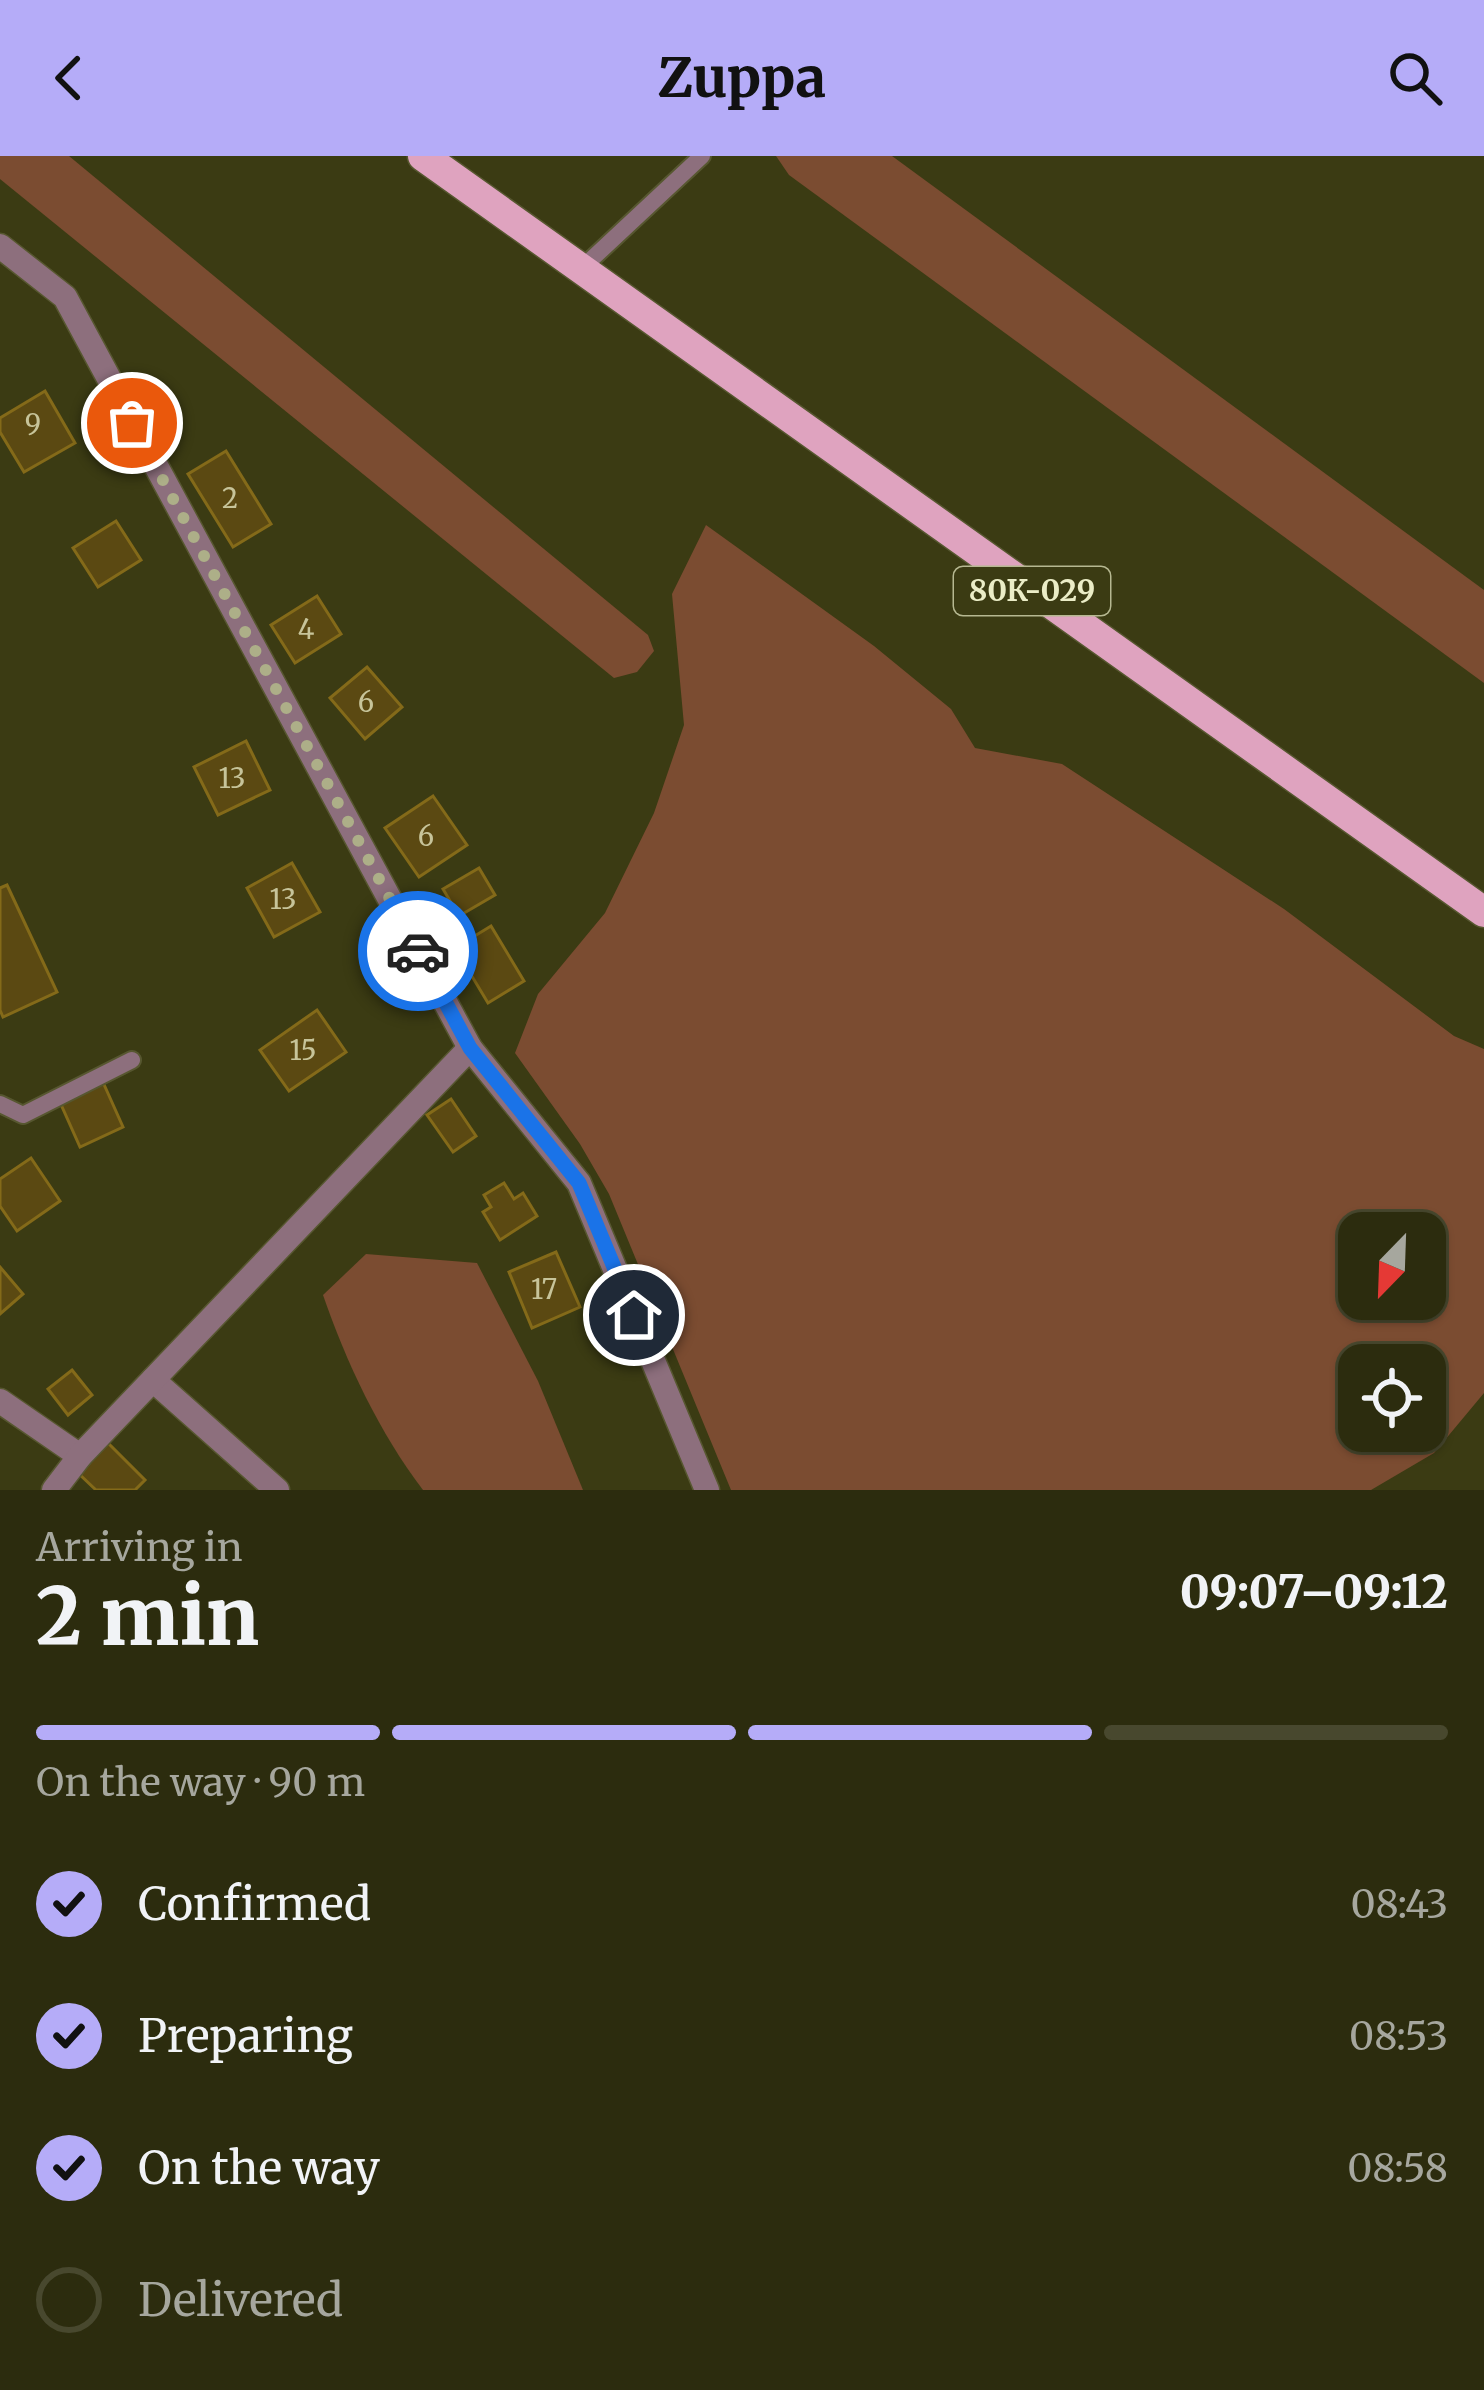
<!DOCTYPE html>
<html lang="en">
<head>
<meta charset="utf-8">
<style>
  :root { --surface:#2c2c0e; --page:#38381c; --text:#f1f3f6; --muted:#a6a79e; --line:#48482e; --accent:#b5acf8 }
  body { margin:0; font-family:Merriweather,serif; background:var(--page); color:var(--text); height:100vh; display:flex; flex-direction:column; font-size:45px; white-space:nowrap }
  * { box-sizing:border-box; margin:0 }
  p { font-size:39px; color:var(--muted) }
  .icon { flex:none; width:66px; height:66px; fill:none; stroke:currentColor; stroke-width:2; stroke-linecap:round; stroke-linejoin:round }
  .map { position:relative; height:1334px; overflow:hidden }
  .details { display:flex; flex-direction:column; background:var(--surface); flex:1 }
  .details>* { flex:none }
  .needle { width:78px; rotate:203deg }
  .controls { position:absolute; left:1338px; top:1056px; display:grid; gap:24px }
  .controls a { display:grid; place-items:center; width:108px; height:108px; border-radius:24px; background:var(--surface); box-shadow:0 3px 9px #0004,0 0 0 3px var(--line); font-size:60px }
  .pin { position:absolute; display:grid; place-items:center; width:102px; height:102px; color:#fff; margin:-51px; border:6px solid #fff; border-radius:50%; box-shadow:0 3px 12px #0007 }
  .courier { position:absolute; display:grid; place-items:center; width:120px; height:120px; margin:-60px; border:9px solid #1a73e8; border-radius:50%; background:#fff; color:#222; box-shadow:0 3px 15px #0007 }
  .overview em { font-style:normal; font-weight:800 }
  .overview div { display:flex; flex-direction:column-reverse }
  .overview { display:flex; align-items:center; justify-content:space-between; height:204px; padding:0 36px }
  h1 { font-size:78px; font-weight:800; line-height:90px }
  .bar { display:grid; grid-template-columns:repeat(4,1fr); gap:18px 12px; align-content:center; height:144px; padding:0 36px }
  .bar i { height:15px; border-radius:9px; background:var(--line) }
  .bar .active { background:var(--accent) }
  .bar p { grid-column:span 4 }
  ol { padding:0 36px; list-style:none }
  li { display:flex; align-items:center; gap:36px; height:132px }
  li p { margin-inline-start:auto }
  li .icon { padding:12px; border-radius:50%; background:var(--accent); color:#111; stroke-width:4 }
  li:last-child { color:var(--muted) }
  li i { width:66px; height:66px; border:6px solid var(--line); border-radius:50% }
  header { display:flex; justify-content:space-between; align-items:center; height:156px; padding:0 36px; background:var(--accent); color:#111; font-size:54px; font-weight:800 }
  .map>svg:first-child { display:block }
</style>
</head>
<body>
<header><svg class="icon" aria-label="back" viewBox="0 0 24 24"><path d="M15 5l-7 7 7 7"/></svg>Zuppa<svg class="icon" aria-label="search" viewBox="0 0 24 24"><circle cx="10" cy="10" r="6"/><path d="M15 15l6 6"/></svg></header>
<div class="map">
<svg width="1484" height="1334" viewBox="0 0 1484 1334">
  <rect width="100%" height="100%" fill="#3b3b13"/>
  <g fill="#7b4c31" fill-rule="evenodd">
    <path d="M0 0H69L648 479 654 495 637 516 614 522 0 23Z"/>
    <path d="M776 0H892L1484 434V527L789 19Z"/>
    <path d="M706 369 874 490 951 553 975 592 1062 608 1284 753 1454 880 1484 893V1237L1434 1297 1371 1334H731L609 1038 580 988 515 897 538 838 605 757 654 657 684 569 672 438ZM1425 1077V1143H1359V1077ZM1425 1209V1275H1359V1209Z"/>
    <path d="M366 1098 477 1107 538 1225 583 1334H423C380 1278 346 1206 323 1139Z"/>
  </g>
  <g fill="#5b4912" stroke="#846a19" stroke-width="3">
    <path d="M45 235 75 287 24 316 0 276V262Z"/>
    <path d="M226 295 271 368 233 391 188 318Z"/>
    <path d="M116 365 141 404 98 431 73 392Z"/>
    <path d="M317 440 341 478 295 507 271 469Z"/>
    <path d="M367 511 402 551 365 583 330 542Z"/>
    <path d="M246 585 270 634 218 659 194 611Z"/>
    <path d="M433 640 467 689 419 721 385 672Z"/>
    <path d="M292 707 320 756 274 781 247 732Z"/>
    <path d="M479 712 495 739 459 760 443 733Z"/>
    <path d="M7 729 57 836 3 861 0 854V732Z"/>
    <path d="M491 770 524 825 488 847 455 792Z"/>
    <path d="M317 854 346 896 289 935 260 894Z"/>
    <path d="M102 924 123 971 80 991 59 944Z"/>
    <path d="M451 943 476 980 453 996 427 959Z"/>
    <path d="M31 1002 60 1045 17 1075 0 1050V1023Z"/>
    <path d="M504 1027 514 1043 523 1037 537 1060 500 1084 483 1056 491 1051 484 1039Z"/>
    <path d="M556 1096 580 1151 532 1172 509 1116Z"/>
    <path d="M0 1111 23 1138 0 1158Z"/>
    <path d="M72 1214 92 1239 68 1259 48 1233Z"/>
    <path d="M107 1286 145 1324 135 1334H96L77 1316Z"/>
  </g>
  <g fill="none" stroke-linecap="round" stroke-linejoin="round">
    <g stroke="#575730" stroke-width="20">
      <g id="lane">
        <path d="M581 113 702 0"/>
        <path d="M0 948 23 959 132 904"/>
      </g>
    </g>
    <g stroke="#575730" stroke-width="27">
      <g id="street">
        <path d="M0 90 65 141 470 892 579 1027 707 1334"/>
        <path d="M153 1224 277 1334"/>
        <path d="M0 1245 80 1300"/>
        <path d="M54 1334 80 1300 470 892"/>
      </g>
    </g>
    <g stroke="#575730" stroke-width="33">
      <path id="primary" d="M423 0 1484 756"/>
    </g>
    <use href="#lane" stroke="#8d6f7d" stroke-width="16"/>
    <use href="#street" stroke="#8d6f7d" stroke-width="24"/>
    <use href="#primary" stroke="#dfa3bf" stroke-width="30"/>
  </g>
  <g fill="none" stroke-linecap="round" stroke-linejoin="round">
    <path stroke="#adaf88" stroke-width="12" stroke-dasharray="0 21.6" d="M132 267 418 795"/>
    <path stroke="#1a73e8" stroke-width="15" d="M418 795 470 892 579 1027 634 1159"/>
  </g>
  <g text-anchor="middle" stroke-width="9" stroke-linejoin="round" paint-order="stroke">
    <g font-size="27" fill="#c7c49a">
      <text x="33" y="278">9</text>
      <text x="230" y="352">2</text>
      <text x="306" y="483">4</text>
      <text x="366" y="556">6</text>
      <text x="232" y="632">13</text>
      <text x="426" y="690">6</text>
      <text x="283" y="753">13</text>
      <text x="303" y="904">15</text>
      <text x="544" y="1143">17</text>
    </g>
    <rect fill="#3b3b13" stroke="#b6b891" stroke-width="3" x="954" y="411" width="156" height="48" rx="9"/>
    <g font-size="30" font-weight="bold" fill="#ebedc7">
      <text x="1032" y="445">80К-029</text>
    </g>
  </g>
</svg>
<div class="controls">
<a><svg class="needle" viewBox="-14 -14 28 28"><path d="M0-13l5 13h-10z" fill="#e53935"/><path d="M0 13l5-13h-10z" fill="#a6a79e"/></svg></a>
<a><svg class="icon" aria-label="locate" viewBox="0 0 24 24"><circle cx="12" cy="12" r="6"/><path d="M12 2v4M12 18v4M2 12h4M18 12h4"/></svg></a>
</div>
<div class="pin" style="left:132px;top:267px;background:#ea580c"><svg class="icon" aria-label="bag" viewBox="0 0 24 24"><path d="M5 8h14l-1 12H6zM9 8a3 3 0 0 1 6 0"/></svg></div>
<div class="pin" style="left:634px;top:1159px;background:#1f2937"><svg class="icon" aria-label="home" viewBox="0 0 24 24"><path d="M3 11l9-7 9 7M6 9v11h12V9"/></svg></div>
<div class="courier" style="left:418px;top:795px"><svg class="icon" aria-label="car" viewBox="0 0 24 24"><path d="M5 17H2v-5l4-1 3-4h7l3 4 3 1v5h-3M9 17h6M6 11h13"/><circle cx="7" cy="17" r="2"/><circle cx="17" cy="17" r="2"/></svg></div>
</div>
<section class="details">
<div class="overview"><div><h1>2 min</h1><p>Arriving in</p></div><em>09:07–09:12</em></div>
<div class="bar"><i class="active"></i><i class="active"></i><i class="active"></i><i></i><p>On the way · 90 m</p></div>
<ol>
<li><svg class="icon" aria-label="check" viewBox="0 0 24 24"><path d="M5 12l5 5 9-10"/></svg>Confirmed<p>08:43</p></li>
<li><svg class="icon" aria-label="check" viewBox="0 0 24 24"><path d="M5 12l5 5 9-10"/></svg>Preparing<p>08:53</p></li>
<li><svg class="icon" aria-label="check" viewBox="0 0 24 24"><path d="M5 12l5 5 9-10"/></svg>On the way<p>08:58</p></li>
<li><i></i>Delivered</li>
</ol>
</section>
</body>
</html>
